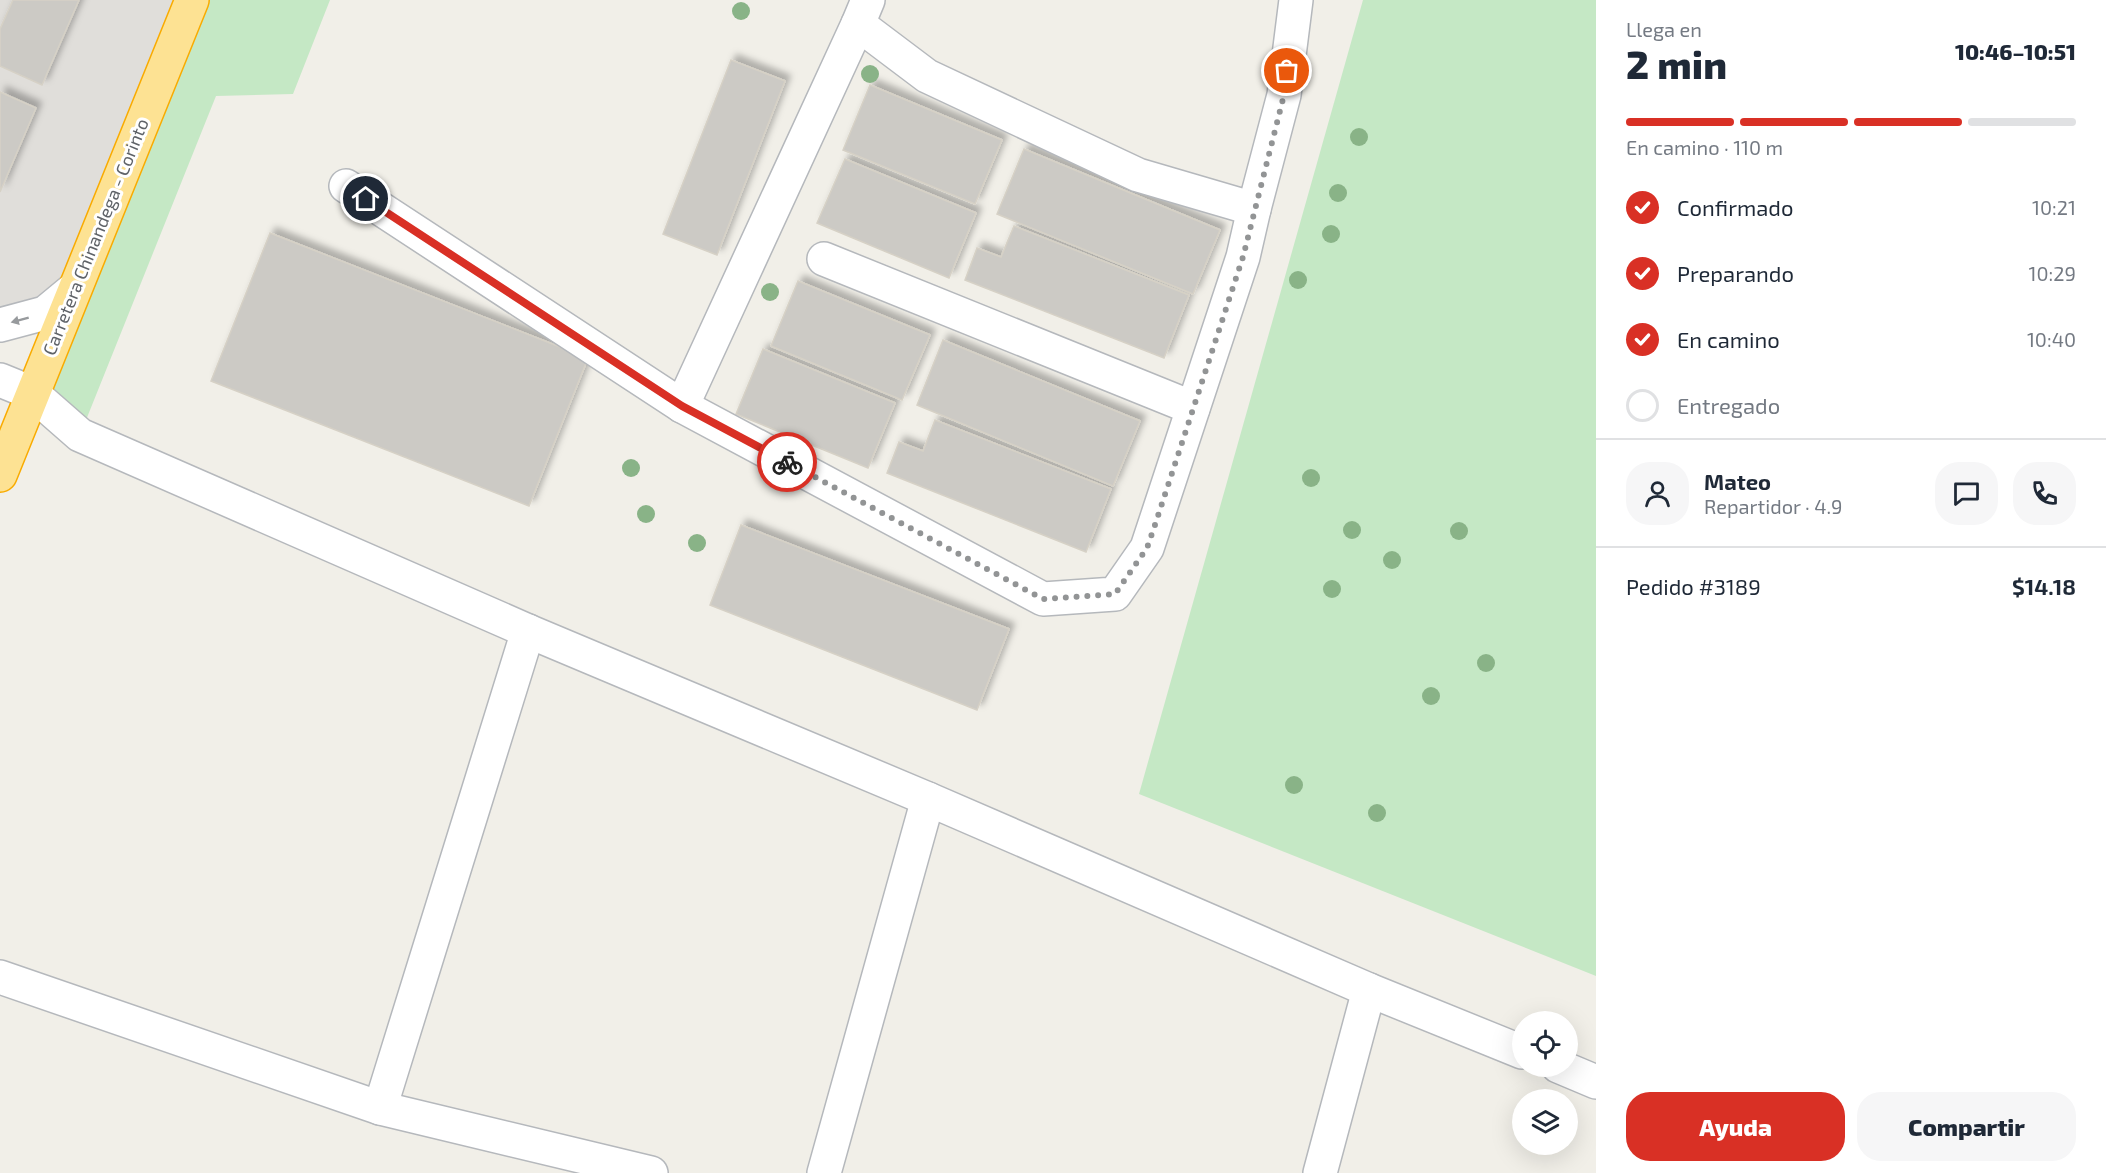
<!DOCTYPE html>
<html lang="es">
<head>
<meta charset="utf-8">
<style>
  :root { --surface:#fff; --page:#f6f6f7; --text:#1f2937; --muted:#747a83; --line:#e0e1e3; --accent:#d93025 }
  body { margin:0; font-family:"Exo 2",sans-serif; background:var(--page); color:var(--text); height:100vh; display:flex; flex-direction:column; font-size:22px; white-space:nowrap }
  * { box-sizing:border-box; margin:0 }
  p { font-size:20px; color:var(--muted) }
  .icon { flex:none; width:33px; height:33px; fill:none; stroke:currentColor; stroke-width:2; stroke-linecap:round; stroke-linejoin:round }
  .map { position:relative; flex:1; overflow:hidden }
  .panel { display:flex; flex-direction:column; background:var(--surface); width:510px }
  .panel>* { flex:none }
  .tools { position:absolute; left:1512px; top:1011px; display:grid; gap:12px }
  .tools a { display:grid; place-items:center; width:66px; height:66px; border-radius:50%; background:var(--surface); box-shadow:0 6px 24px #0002; font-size:30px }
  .pin { position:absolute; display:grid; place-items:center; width:51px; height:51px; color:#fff; margin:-26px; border:3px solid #fff; border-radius:50%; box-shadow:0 2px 6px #0007 }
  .courier { position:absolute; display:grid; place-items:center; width:60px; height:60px; margin:-30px; border:4px solid #d93025; border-radius:50%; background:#fff; color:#222; box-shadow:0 2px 8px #0007 }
  .headline em { font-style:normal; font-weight:800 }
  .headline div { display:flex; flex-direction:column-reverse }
  .headline { display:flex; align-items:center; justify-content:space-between; height:102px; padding:0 30px }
  h1 { font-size:39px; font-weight:800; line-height:45px }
  .bar { display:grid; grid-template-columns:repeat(4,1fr); gap:9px 6px; align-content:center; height:72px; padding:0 30px }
  .bar i { height:8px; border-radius:4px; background:var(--line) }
  .bar .current { background:var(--accent) }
  .bar p { grid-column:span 4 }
  .line { display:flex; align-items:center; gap:15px; padding:0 30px; border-top:2px solid var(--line) }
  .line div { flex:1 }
  .round { display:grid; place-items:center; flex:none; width:63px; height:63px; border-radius:24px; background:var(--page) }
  ol { padding:0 30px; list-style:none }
  li { display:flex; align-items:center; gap:18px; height:66px }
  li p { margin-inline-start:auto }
  li .icon { padding:6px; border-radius:50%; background:var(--accent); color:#fff; stroke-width:4 }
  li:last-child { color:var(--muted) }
  li i { width:33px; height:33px; border:3px solid var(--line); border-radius:50% }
  .action { display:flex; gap:12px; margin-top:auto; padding:12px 30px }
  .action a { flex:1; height:69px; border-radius:24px; background:var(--accent); color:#fff; font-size:24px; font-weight:800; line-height:69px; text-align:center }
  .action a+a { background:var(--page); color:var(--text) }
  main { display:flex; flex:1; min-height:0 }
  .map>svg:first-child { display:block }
</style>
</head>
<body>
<main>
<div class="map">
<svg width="1596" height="1173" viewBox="0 0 1596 1173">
  <defs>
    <filter id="shadow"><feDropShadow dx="5.5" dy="-5.5" stdDeviation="3" flood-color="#0004"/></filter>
  </defs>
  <rect width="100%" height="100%" fill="#f1efe8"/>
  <path fill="#e0deda" d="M0 0H190L74 289 0 325Z"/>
  <g fill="#c5e8c5">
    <path d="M194 0H330L293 94 216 96 80 435 32 394Z"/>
    <path d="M1363 0H1596V976L1139 794Z"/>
  </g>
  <g fill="#cccac5" stroke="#d6d1c6" stroke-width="1.5" filter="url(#shadow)">
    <path d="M13 0H79L42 85 0 66V29Z"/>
    <path d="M731 60 785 81 717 255 663 234Z"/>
    <path d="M870 85 1002 140 975 204 843 150Z"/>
    <path d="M0 92 36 108 0 192Z"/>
    <path d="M1024 149 1220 230 1193 294 997 214Z"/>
    <path d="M845 159 976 213 949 278 817 223Z"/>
    <path d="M1014 226 1189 295 1164 358 965 280 977 248 1001 257Z"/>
    <path d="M270 233 588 358 529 506 211 381Z"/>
    <path d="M798 281 930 335 902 400 771 346Z"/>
    <path d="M943 340 1140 421 1113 486 917 405Z"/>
    <path d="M763 349 895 403 868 468 736 414Z"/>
    <path d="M935 420 1111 489 1086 552 887 473 899 442 923 451Z"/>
    <path d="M741 525 1009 629 977 710 710 605Z"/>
  </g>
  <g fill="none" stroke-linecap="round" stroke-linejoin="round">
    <g stroke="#b5b8bc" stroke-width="36">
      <g id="minor">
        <path d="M868 0 858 24 927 76 1138 175 1254 209 1284 95 1296 0"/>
        <path d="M346 186 682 406 1043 599 1115 594 1147 548 1243 257 1254 209"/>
        <path d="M824 259 1193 408"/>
        <path d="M0 325 45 313 74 289"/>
        <path d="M0 380 32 393 80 435 528 631 928 799 1369 990 1522 1052"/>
        <path d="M682 406 858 24"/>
        <path d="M0 977 380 1108 651 1173"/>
        <path d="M1558 1066 1596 1082"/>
        <path d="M380 1108 528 631"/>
        <path d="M824 1173 928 799"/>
        <path d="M1320 1173 1369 990"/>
      </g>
    </g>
    <g stroke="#f9ab00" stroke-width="36">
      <path id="highway" d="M0 475 192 0"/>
    </g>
    <use href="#minor" stroke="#fff" stroke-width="33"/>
    <use href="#highway" stroke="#fde293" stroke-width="33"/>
  </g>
  <g fill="#89b387">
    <circle cx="741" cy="11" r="9"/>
    <circle cx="870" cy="74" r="9"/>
    <circle cx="1359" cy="137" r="9"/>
    <circle cx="1338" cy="193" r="9"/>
    <circle cx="1331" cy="234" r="9"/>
    <circle cx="1298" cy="280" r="9"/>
    <circle cx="770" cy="292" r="9"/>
    <circle cx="631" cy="468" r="9"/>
    <circle cx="1311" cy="478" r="9"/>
    <circle cx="646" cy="514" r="9"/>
    <circle cx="1352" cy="530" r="9"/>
    <circle cx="1459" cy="531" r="9"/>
    <circle cx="697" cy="543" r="9"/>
    <circle cx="1392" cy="560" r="9"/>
    <circle cx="1332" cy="589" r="9"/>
    <circle cx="1486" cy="663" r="9"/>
    <circle cx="1431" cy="696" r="9"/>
    <circle cx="1294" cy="785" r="9"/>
    <circle cx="1377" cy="813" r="9"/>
  </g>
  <defs><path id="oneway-solid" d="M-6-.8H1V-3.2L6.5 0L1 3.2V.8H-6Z" transform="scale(1.5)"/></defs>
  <use fill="#979a9d" href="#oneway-solid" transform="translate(20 320) rotate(165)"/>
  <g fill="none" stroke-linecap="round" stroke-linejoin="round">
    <path stroke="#929495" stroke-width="6" stroke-dasharray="0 10.8" d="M787 462 1043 599 1115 594 1147 548 1154 528 1243 257 1284 95 1287 71"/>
    <path stroke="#d93025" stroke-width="8" d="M366 199 682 406 787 462"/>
  </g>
  <g text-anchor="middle" stroke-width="6" stroke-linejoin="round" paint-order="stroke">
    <g font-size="18" fill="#5f6368" stroke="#fff">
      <text transform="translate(96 237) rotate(-68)" y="6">Carretera Chinandega - Corinto</text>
    </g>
  </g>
</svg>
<div class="tools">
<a><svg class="icon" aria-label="locate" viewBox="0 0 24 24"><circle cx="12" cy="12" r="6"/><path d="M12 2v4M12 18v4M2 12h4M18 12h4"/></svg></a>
<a><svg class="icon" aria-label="layers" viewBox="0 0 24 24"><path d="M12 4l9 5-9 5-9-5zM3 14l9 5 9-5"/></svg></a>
</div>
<div class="pin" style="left:1287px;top:71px;background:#ea580c"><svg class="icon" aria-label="bag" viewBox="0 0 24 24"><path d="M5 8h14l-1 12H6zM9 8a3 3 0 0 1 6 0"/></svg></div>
<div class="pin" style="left:366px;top:199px;background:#1f2937"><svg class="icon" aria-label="home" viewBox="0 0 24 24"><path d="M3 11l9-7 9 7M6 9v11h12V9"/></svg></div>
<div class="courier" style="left:787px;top:462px"><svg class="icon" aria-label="bike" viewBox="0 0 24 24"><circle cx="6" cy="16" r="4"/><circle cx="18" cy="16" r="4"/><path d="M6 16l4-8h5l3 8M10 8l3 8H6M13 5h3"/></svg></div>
</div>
<section class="panel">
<div class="headline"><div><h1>2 min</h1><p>Llega en</p></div><em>10:46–10:51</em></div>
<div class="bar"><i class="current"></i><i class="current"></i><i class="current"></i><i></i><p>En camino · 110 m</p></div>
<ol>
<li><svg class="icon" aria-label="check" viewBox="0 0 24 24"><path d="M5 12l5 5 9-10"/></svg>Confirmado<p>10:21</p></li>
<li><svg class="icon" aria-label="check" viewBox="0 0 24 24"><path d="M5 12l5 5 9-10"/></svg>Preparando<p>10:29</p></li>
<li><svg class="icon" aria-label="check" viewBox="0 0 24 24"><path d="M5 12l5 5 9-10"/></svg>En camino<p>10:40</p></li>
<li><i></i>Entregado</li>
</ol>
<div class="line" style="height:108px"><a class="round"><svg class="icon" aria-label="person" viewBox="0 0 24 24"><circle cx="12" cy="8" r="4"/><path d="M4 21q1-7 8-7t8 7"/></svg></a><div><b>Mateo</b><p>Repartidor · 4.9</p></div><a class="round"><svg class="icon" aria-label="chat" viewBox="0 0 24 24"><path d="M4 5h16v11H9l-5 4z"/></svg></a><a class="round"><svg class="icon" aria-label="phone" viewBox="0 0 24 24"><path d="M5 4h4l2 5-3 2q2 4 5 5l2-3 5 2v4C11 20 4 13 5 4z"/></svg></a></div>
<div class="line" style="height:78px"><div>Pedido #3189</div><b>$14.18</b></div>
<div class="action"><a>Ayuda</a><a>Compartir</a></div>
</section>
</main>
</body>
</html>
